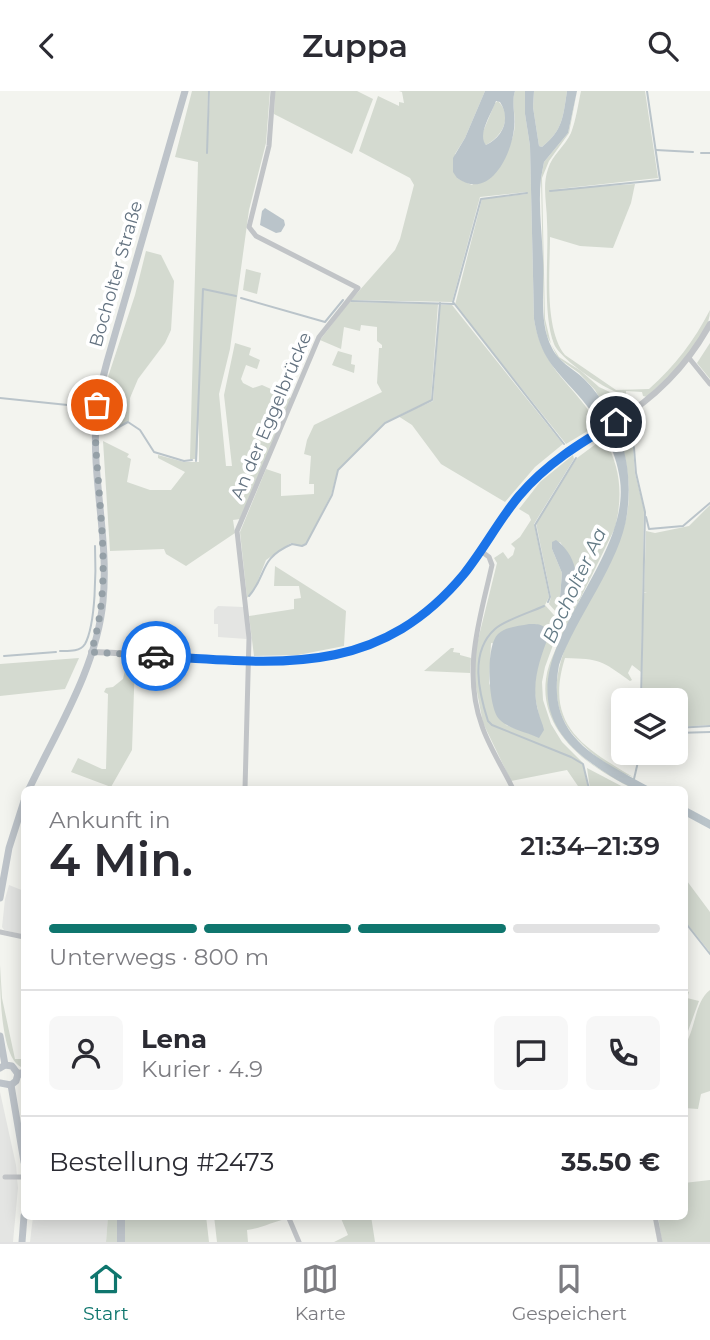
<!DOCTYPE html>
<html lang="de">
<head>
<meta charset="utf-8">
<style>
  :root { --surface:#fff; --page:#f7f7f7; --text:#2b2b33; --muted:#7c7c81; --line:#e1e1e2; --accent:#0f766e }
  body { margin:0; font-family:Montserrat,sans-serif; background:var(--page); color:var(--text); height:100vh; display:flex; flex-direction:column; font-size:26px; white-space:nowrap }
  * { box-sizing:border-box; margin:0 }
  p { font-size:23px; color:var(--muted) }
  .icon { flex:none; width:38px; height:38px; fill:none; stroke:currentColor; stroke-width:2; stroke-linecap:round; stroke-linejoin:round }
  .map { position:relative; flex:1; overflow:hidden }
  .sheet { position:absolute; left:21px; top:695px; width:667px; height:434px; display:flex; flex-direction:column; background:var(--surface); border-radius:10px; box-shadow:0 4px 18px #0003 }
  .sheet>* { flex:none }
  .controls { position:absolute; left:611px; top:597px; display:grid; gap:14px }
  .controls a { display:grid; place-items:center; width:77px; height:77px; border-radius:10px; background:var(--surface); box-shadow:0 4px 18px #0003; font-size:35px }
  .pin { position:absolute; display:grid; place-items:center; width:60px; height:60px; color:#fff; margin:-30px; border:4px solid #fff; border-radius:50%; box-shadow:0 2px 7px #0007 }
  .courier { position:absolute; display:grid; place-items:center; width:70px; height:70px; margin:-35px; border:5px solid #1a73e8; border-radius:50%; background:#fff; color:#222; box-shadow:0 2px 9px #0007 }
  .overview em { font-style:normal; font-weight:600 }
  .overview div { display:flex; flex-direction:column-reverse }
  .overview { display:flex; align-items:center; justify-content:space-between; height:119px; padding:0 28px }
  h1 { font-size:46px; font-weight:600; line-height:52px }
  .bar { display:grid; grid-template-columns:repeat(4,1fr); gap:10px 7px; align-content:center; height:84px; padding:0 28px }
  .bar i { height:9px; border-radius:5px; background:var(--line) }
  .bar .selected { background:var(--accent) }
  .bar p { grid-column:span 4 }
  .line { display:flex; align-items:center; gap:18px; padding:0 28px; border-top:2px solid var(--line) }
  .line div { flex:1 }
  .round { display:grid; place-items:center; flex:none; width:74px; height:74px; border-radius:10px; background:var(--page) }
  header { display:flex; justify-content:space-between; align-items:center; height:91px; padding:0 28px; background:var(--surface); font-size:32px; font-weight:600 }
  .tabs { display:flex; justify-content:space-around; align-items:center; height:98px; border-top:2px solid var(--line); background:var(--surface); font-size:19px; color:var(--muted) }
  .tabs a { display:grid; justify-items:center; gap:4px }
  .tabs .selected { color:var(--accent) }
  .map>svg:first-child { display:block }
</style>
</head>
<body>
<header><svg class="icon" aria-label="back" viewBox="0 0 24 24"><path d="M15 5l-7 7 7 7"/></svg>Zuppa<svg class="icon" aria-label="search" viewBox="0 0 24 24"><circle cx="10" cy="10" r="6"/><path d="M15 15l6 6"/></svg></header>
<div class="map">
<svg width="710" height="1151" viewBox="0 0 710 1151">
  <rect width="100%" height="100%" fill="#f3f4ef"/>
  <g fill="#e4e5e3">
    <path d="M218 515 244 516 247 548 218 546V533H214V519Z"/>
    <path d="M9 794 24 800V844L4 839 2 836 5 808Z"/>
    <path d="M0 1001 16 1074 18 1097 13 1151H0Z"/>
    <path d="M33 1125H108L106 1151H30Z"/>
  </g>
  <g fill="#d4dad0" fill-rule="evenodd">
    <path d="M192 0H208L207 62 210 0H270L266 52 249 119 230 258 219 303 226 375H232L224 304 235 252 251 257 249 264 260 269 257 278 246 274 241 288 243 292 253 297 262 294 291 307 240 428 233 429 235 442 186 475 166 463 164 458 110 460 103 350 129 363 127 366 131 368 127 391 150 399H171L185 381 158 367V364L184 371H199V328L197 368H190L198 71 175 66Z"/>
    <path d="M275 0H357L373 8 352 63 274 23Z"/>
    <path d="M399 0H485L465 47 455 63 457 87 472 94C492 75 513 63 515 33 515 21 511 11 515 0H525V23L530 55 534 228C543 282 575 292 599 336L598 337 596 335 566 353 455 214 482 108 527 103V101L480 106 452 211 351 209 395 159 400 148 414 94 410 87 359 60 378 5 399 15V11L404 12 402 1Z"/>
    <path d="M534 0H567C563 26 563 39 542 56L539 55 533 16Z"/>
    <path d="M577 0 569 42 549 70 542 87 545 228 551 253 559 266 581 280 599 296 612 302 628 317V320L613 329 595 299 579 282 558 267 547 245 544 229 541 87 544 71 568 42Z"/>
    <path d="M581 0H645L658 87 549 99 635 93 631 112 613 157 580 155 550 146C550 179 544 238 565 264L616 299 649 298C675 275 694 250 710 219 710 250 668 285 647 306L643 305 642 301 626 300V303C611 304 560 268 554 253 542 223 549 165 547 131 547 113 542 95 548 78 552 64 565 55 571 42 576 29 578 14 581 0Z"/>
    <path d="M498 10C513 25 503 45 486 54L482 49V43L495 12Z"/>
    <path d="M146 160 161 164 174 190 171 239 165 252 138 288 130 307 129 330 115 337 102 336 108 286 135 204Z"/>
    <path d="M246 178 261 182 257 203 243 199Z"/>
    <path d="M349 211 438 213 431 309 385 331 338 379 331 404 306 453 302 455 291 452 266 469 255 497 247 507 240 441 266 378 281 383V405L314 403V393H309L311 365 304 363 307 349 314 334 382 301 377 292 379 257H382V254L377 250V236L361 234 360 240 344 236 341 258 320 249Z"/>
    <path d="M440 214H452L563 353 535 376 505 411 441 373 412 334 398 325 433 310Z"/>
    <path d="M710 252V288L697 272Z"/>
    <path d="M338 260 352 264 351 273 355 274 354 282 332 274Z"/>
    <path d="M626 334 633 357 635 382 644 419 641 581 632 574 628 582 632 589 630 590C601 569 600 568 565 567 544 634 583 656 633 686 612 679 592 664 576 647 517 583 611 495 626 428 633 398 626 366 618 338Z"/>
    <path d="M604 347C621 377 623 404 615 437 602 463 590 489 577 514 550 569 527 617 582 665 598 679 618 688 637 698 627 696 617 689 608 684 574 664 540 631 546 588 548 568 562 551 565 531L549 513 551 506 536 432 577 367ZM560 451C573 469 585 491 567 509L560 506 562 482 552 458Z"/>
    <path d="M573 364 574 368 534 433 549 506 545 514 561 532 545 576 542 591 543 609 551 633 562 651 583 672 588 698H580L567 679 511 690 483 632 476 596 474 565 497 472 494 467 503 461 508 468 513 464 515 457 511 453 520 446 531 429 529 424 519 418 540 391ZM491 552 541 562C538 575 534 588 535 602 536 619 543 628 539 646L506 634 489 592Z"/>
    <path d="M710 414V634L676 636V609H642L643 502 647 501H644L646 440 655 442 689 435Z"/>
    <path d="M275 475 346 520 344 555 298 564 254 565 249 525 294 518V508L301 507 299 495H274Z"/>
    <path d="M451 557H454L453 561 460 562V564L471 567 470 582 424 580Z"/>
    <path d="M79 567 65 598 0 605V573Z"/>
    <path d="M127 570H135L132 659 111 696 71 681 78 667 102 678H106L108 603 104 601 106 597 113 596 123 588Z"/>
    <path d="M587 677 627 698H590Z"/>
    <path d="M684 786 710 821V865L709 860 684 829Z"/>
    <path d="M0 874 2 907 15 968H24V977C0 972 0 898 0 874Z"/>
    <path d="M710 899V1000L701 1003 698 1018 684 1017V955C696 939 694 911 710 899Z"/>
    <path d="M684 900 689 901 687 907 699 910 684 951Z"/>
    <path d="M710 1089V1151H662L658 1125H684V1092Z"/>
    <path d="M108 1125H118V1151H106Z"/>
    <path d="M124 1125H206L209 1151H124Z"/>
    <path d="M214 1125H286V1128C272 1131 262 1137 247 1139L248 1151H217Z"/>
    <path d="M340 1125H371L375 1151H334L348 1144Z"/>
  </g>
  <g fill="#bac4ca" fill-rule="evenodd">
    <path d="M485 0H515C511 12 516 25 514 38 511 65 489 110 457 87L453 81V67L465 47ZM496 10 500 11C511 28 503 46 486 54 477 43 491 24 496 10Z"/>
    <path d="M525 0H534L533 16 539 55 542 56C563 39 563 26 567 0H577L568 42 544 71 541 87C538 114 542 141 543 168 545 196 538 231 552 257 560 273 575 278 586 290 620 325 634 375 627 423 621 471 575 527 559 574 545 648 599 668 653 698 649 698 642 699 637 698 624 695 598 677 587 669 477 584 633 485 620 389 616 358 599 328 578 304 554 277 540 266 534 228L530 55 525 23Z"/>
    <path d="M265 117 284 129 285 134 281 141 276 142 260 134 262 120Z"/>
    <path d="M556 449C575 462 584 492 567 509L560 506 562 482 552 458V451Z"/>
    <path d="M529 533C540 533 545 533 549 544 539 570 530 595 539 623 540 628 543 633 544 639L539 647C527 641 508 638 499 628 488 616 485 555 498 543 505 536 519 535 529 533Z"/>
    <path d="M684 715 710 729V738L684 724Z"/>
  </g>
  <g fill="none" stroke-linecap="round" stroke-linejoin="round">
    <g stroke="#bac4ca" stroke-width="2">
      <path d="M656 59 693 61"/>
      <path d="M207 62 209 0"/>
      <path d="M701 62H710"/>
      <path d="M550 100 660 89 647 0"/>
      <path d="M527 102 481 108 453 211 564 353"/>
      <path d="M241 207 325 231 343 209"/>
      <path d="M351 210 454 213"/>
      <path d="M0 307 87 316 88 336"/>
      <path d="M628 336 634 357 636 382 645 421 641 609"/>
      <path d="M102 337 115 338 128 331 140 339 154 361 184 370 192 369"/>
      <path d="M196 370 203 198 236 205"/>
      <path d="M646 426 649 438 683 435 710 412"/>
      <path d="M249 505C268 483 258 468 292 453L302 455 306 453 332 404 338 379 385 332 432 309 440 212"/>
      <path d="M548 511 550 506 535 434 576 367"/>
      <path d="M544 515C531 521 505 529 495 538 469 561 479 602 488 630L492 634 571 666 583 673 589 698"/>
      <path d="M60 560C68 560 80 561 85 553 96 533 96 478 95 455"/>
      <path d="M4 565 56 561"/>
      <path d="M676 637 710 635"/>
      <path d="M676 642 710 641"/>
      <path d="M634 688 640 662"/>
      <path d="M684 830 710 863"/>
    </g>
    <g stroke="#c1c4c7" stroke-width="5">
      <path d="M689 267 710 293"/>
      <path d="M481 460 489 466 492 474C480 528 462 579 482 635 489 656 503 677 513 698"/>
      <path d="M245 698 249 547 237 440 319 246 358 197 256 145 249 136 269 55 273 0"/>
      <path d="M0 841 24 846"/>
      <path d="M5 1086H24"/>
      <path d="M288 1125 299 1151"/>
      <path d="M655 1125 660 1151"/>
    </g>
    <path stroke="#c1c4c7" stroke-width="6" d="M91 561C216 563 345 604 445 503 483 465 504 415 545 379 566 360 591 346 615 331 655 307 687 275 710 233"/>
    <g stroke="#bdc3c9" stroke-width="7">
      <path d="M29 698C57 639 97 576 103 510 109 449 92 389 96 329 97 309 102 290 107 271L185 0"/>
      <path d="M0 807 9 757 24 710"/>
      <path d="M0 945 5 974"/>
      <path d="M0 977 5 974 12 975 18 983 16 990 11 994 0 992"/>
      <path d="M11 994 24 1071"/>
      <path d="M22 1151 24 1125"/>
    </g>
    <g stroke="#bdc3c9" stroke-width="8">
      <path d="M18 983 24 982"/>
      <path d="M121 1125V1151"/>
    </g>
  </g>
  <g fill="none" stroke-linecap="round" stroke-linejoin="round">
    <path stroke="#95a0a7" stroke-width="7" stroke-dasharray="0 12.6" d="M97 314C94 338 96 361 98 385 102 444 110 503 91 561L156 565"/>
    <path stroke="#1a73e8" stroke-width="9" d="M156 565C277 572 377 588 464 483 484 458 499 429 519 405 546 373 580 352 616 331"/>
  </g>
  <g text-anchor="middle" stroke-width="7" stroke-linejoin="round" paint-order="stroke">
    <g font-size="18" fill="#637280" stroke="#fff">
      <text transform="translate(116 183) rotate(-74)" y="6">Bocholter Straße</text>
      <text transform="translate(271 325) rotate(-67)" y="6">An der Eggelbrücke</text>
    </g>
    <g font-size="19" font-style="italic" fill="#637a85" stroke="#fff">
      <text transform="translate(574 494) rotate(-65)" y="7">Bocholter Aa</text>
    </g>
  </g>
</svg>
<div class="controls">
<a><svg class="icon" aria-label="layers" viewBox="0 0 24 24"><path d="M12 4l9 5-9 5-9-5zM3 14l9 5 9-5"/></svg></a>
</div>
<div class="pin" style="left:97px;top:314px;background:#ea580c"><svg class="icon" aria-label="bag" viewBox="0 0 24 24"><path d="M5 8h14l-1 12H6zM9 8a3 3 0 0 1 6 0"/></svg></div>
<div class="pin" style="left:616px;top:331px;background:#1f2937"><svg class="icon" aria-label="home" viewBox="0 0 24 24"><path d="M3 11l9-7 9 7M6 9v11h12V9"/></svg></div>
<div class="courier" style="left:156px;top:565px"><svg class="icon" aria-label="car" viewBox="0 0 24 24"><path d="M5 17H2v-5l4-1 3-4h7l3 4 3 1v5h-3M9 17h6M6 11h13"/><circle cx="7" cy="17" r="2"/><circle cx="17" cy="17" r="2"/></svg></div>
<section class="sheet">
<div class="overview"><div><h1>4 Min.</h1><p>Ankunft in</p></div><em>21:34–21:39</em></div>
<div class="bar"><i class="selected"></i><i class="selected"></i><i class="selected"></i><i></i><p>Unterwegs · 800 m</p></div>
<div class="line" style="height:126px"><a class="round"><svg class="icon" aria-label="person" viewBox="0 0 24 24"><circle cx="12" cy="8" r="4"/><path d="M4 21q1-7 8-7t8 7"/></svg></a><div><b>Lena</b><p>Kurier · 4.9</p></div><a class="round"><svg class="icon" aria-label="chat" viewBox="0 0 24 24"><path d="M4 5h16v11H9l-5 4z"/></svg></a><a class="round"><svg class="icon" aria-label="phone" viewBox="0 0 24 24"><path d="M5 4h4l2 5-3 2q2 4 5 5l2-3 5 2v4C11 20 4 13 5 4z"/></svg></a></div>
<div class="line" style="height:91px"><div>Bestellung #2473</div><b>35.50 €</b></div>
</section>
</div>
<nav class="tabs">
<a class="selected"><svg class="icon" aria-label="home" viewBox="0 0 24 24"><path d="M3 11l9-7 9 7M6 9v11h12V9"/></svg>Start</a>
<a><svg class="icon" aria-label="map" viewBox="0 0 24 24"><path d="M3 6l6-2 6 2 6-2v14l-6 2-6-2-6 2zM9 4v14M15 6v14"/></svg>Karte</a>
<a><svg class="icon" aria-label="saved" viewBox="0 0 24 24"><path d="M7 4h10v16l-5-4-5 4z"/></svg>Gespeichert</a>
</nav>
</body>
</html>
